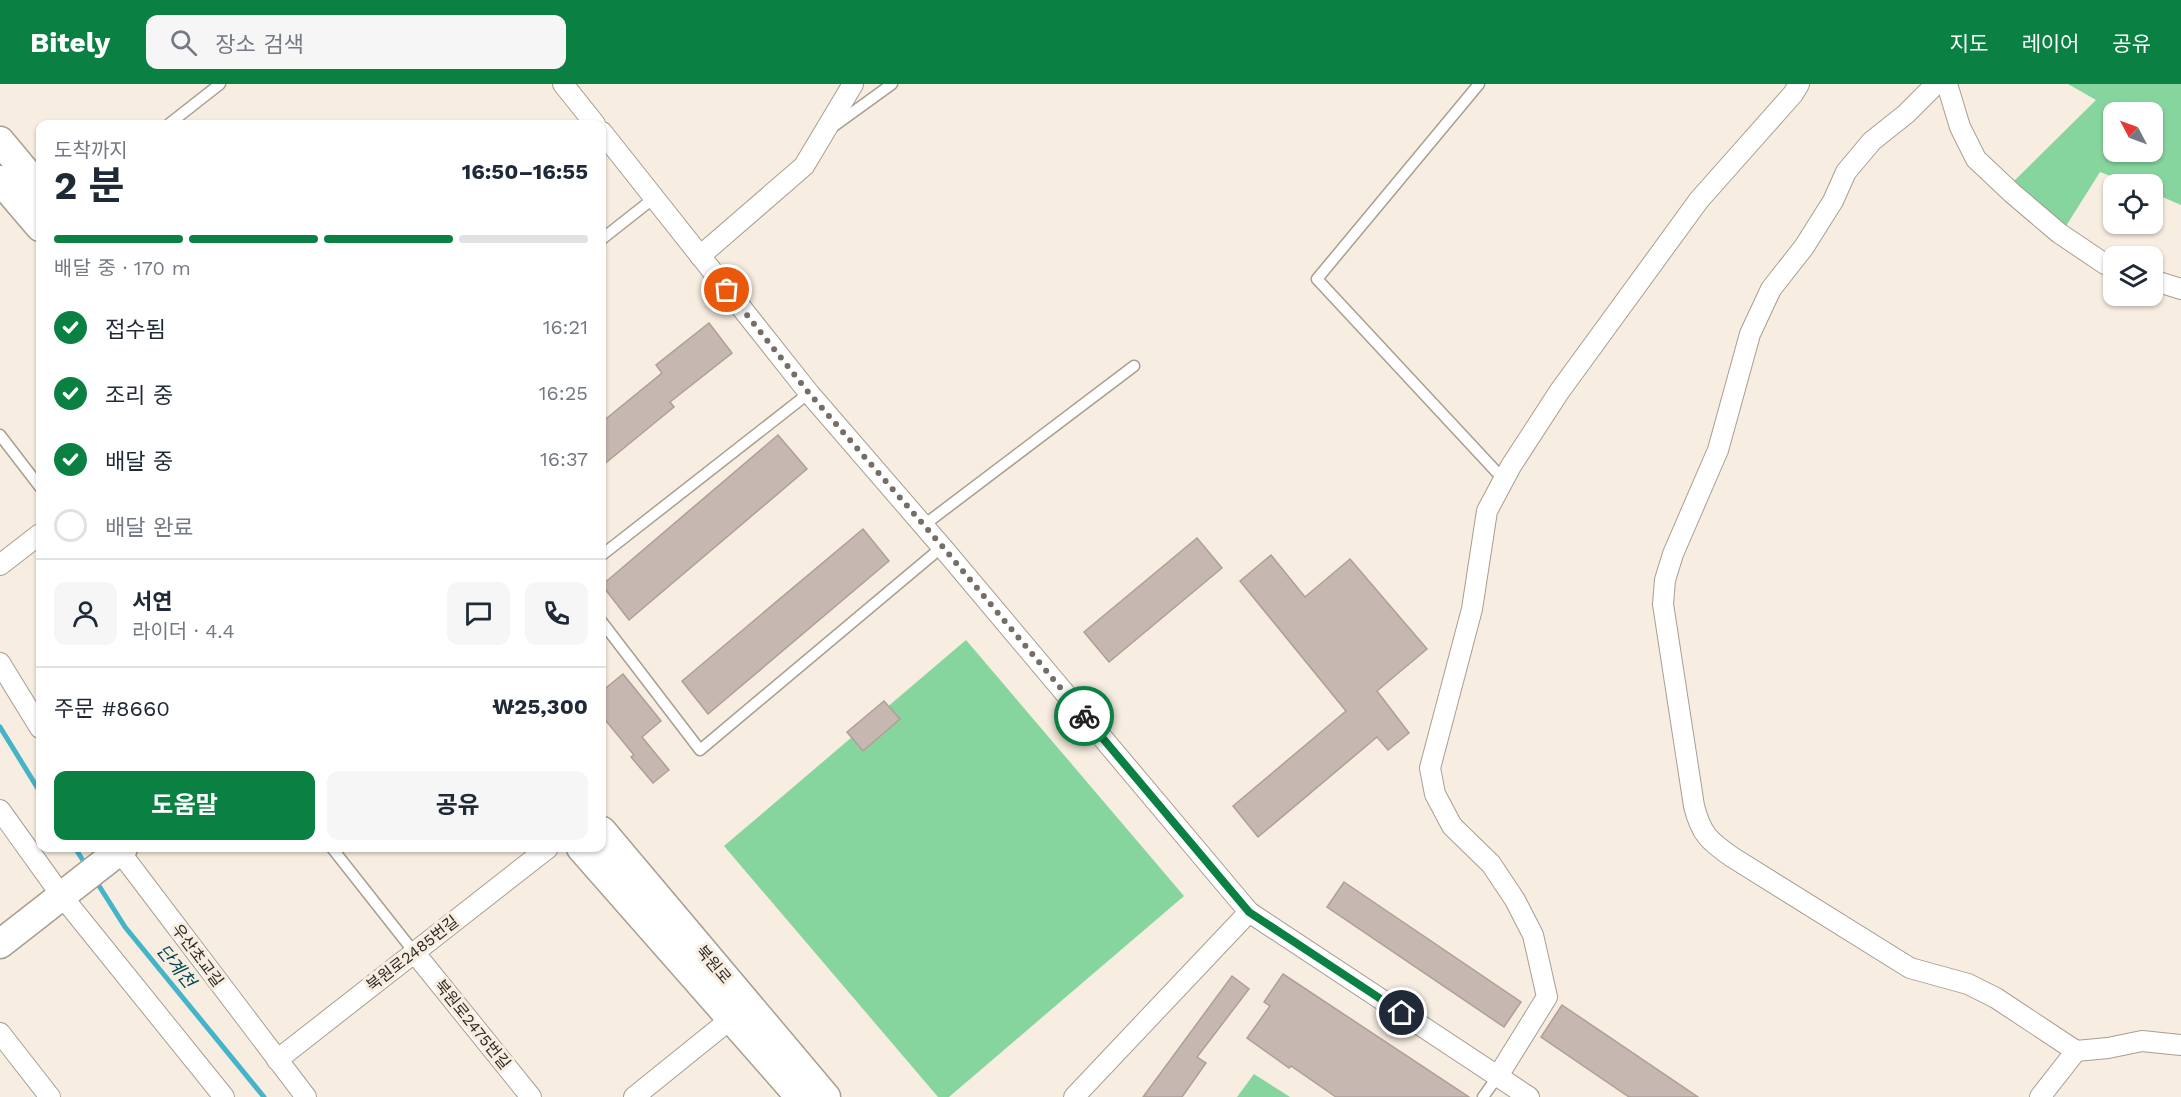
<!DOCTYPE html>
<html lang="ko">
<head>
<meta charset="utf-8">
<style>
  :root { --surface:#fff; --page:#f6f6f7; --text:#1f2937; --muted:#747a83; --line:#e0e1e3; --accent:#0b8043 }
  body { margin:0; font-family:"Work Sans","Noto Sans KR",sans-serif; background:var(--page); color:var(--text); height:100vh; display:flex; flex-direction:column; font-size:22px; white-space:nowrap }
  * { box-sizing:border-box; margin:0 }
  p { font-size:20px; color:var(--muted) }
  .icon { flex:none; width:33px; height:33px; fill:none; stroke:currentColor; stroke-width:2; stroke-linecap:round; stroke-linejoin:round }
  .map { position:relative; flex:1; overflow:hidden }
  .side { position:absolute; left:36px; top:36px; width:570px; height:732px; display:flex; flex-direction:column; background:var(--surface); border-radius:12px; box-shadow:0 2px 4px #0004 }
  .side>* { flex:none }
  .needle { width:39px; rotate:311deg }
  .buttons { position:absolute; left:2103px; top:18px; display:grid; gap:12px }
  .buttons a { display:grid; place-items:center; width:60px; height:60px; border-radius:12px; background:var(--surface); box-shadow:0 2px 4px #0004; font-size:30px }
  .pin { position:absolute; display:grid; place-items:center; width:51px; height:51px; color:#fff; margin:-26px; border:3px solid #fff; border-radius:50%; box-shadow:0 2px 6px #0007 }
  .courier { position:absolute; display:grid; place-items:center; width:60px; height:60px; margin:-30px; border:4px solid #0b8043; border-radius:50%; background:#fff; color:#222; box-shadow:0 2px 8px #0007 }
  .head em { font-style:normal; font-weight:700 }
  .head div { display:flex; flex-direction:column-reverse }
  .head { display:flex; align-items:center; justify-content:space-between; height:102px; padding:0 18px }
  h1 { font-size:39px; font-weight:700; line-height:45px }
  .bar { display:grid; grid-template-columns:repeat(4,1fr); gap:9px 6px; align-content:center; height:72px; padding:0 18px }
  .bar i { height:8px; border-radius:4px; background:var(--line) }
  .bar .active { background:var(--accent) }
  .bar p { grid-column:span 4 }
  .line { display:flex; align-items:center; gap:15px; padding:0 18px; border-top:2px solid var(--line) }
  .line div { flex:1 }
  .round { display:grid; place-items:center; flex:none; width:63px; height:63px; border-radius:12px; background:var(--page) }
  ol { padding:0 18px; list-style:none }
  li { display:flex; align-items:center; gap:18px; height:66px }
  li p { margin-inline-start:auto }
  li .icon { padding:6px; border-radius:50%; background:var(--accent); color:#fff; stroke-width:4 }
  li:last-child { color:var(--muted) }
  li i { width:33px; height:33px; border:3px solid var(--line); border-radius:50% }
  .button { display:flex; gap:12px; margin-top:auto; padding:12px 18px }
  .button a { flex:1; height:69px; border-radius:12px; background:var(--accent); color:#fff; font-size:24px; font-weight:700; line-height:69px; text-align:center }
  .button a+a { background:var(--page); color:var(--text) }
  header { display:flex; align-items:center; gap:36px; box-sizing:border-box; height:84px; padding:0 30px; background:var(--accent); color:#fff }
  header strong { font-size:28px }
  nav { display:flex; gap:33px; margin-inline-start:auto; font-size:21px }
  .search { width:420px; height:54px; background:var(--page); display:flex; align-items:center; gap:15px; box-sizing:border-box; padding:0 21px; border-radius:12px; color:var(--muted); font-size:22px }
  .map>svg:first-child { display:block }
</style>
</head>
<body>
<header>
<strong>Bitely</strong>
<div class="search"><svg class="icon" aria-label="search" viewBox="0 0 24 24"><circle cx="10" cy="10" r="6"/><path d="M15 15l6 6"/></svg>장소 검색</div>
<nav><a>지도</a><a>레이어</a><a>공유</a></nav>
</header>
<div class="map">
<svg width="2181" height="1013" viewBox="0 0 2181 1013">
  <rect width="100%" height="100%" fill="#f7ede0"/>
  <g fill="#87d59e" fill-rule="evenodd">
    <path d="M2068 0H2181V121L2153 109 2152 100H2131L2100 88 2066 142 2014 97 2096 16ZM2114 28H2152V68H2114Z"/>
    <path d="M966 556 1184 812 949 1013H938L724 762Z"/>
    <path d="M1254 990 1290 1013H1237Z"/>
  </g>
  <g fill="none" stroke-linecap="round" stroke-linejoin="round">
    <g stroke="#45b4c8" stroke-width="5">
      <path d="M0 643 40 708"/>
      <path d="M75 764 86 781"/>
      <path d="M96 797 125 843 264 1013"/>
    </g>
  </g>
  <g fill="#c7b7b1" stroke="#ae9f99" stroke-width="1.5">
    <path d="M709 239 732 269 670 318 674 323 602 382V338L662 289 656 281Z"/>
    <path d="M778 351 807 385 629 536 602 501Z"/>
    <path d="M863 445 889 477 708 630 682 597Z"/>
    <path d="M1197 454 1222 484 1109 578 1084 548Z"/>
    <path d="M1271 471 1305 513 1350 475 1427 565 1377 607 1409 649 1388 666 1377 653 1258 753 1233 722 1346 627 1240 497Z"/>
    <path d="M623 590 661 637 642 653 669 686 653 699 631 673 634 671 602 632V607Z"/>
    <path d="M884 617 900 635 863 667 847 648Z"/>
    <path d="M1344 798 1521 918 1504 943 1327 823Z"/>
    <path d="M1283 890 1469 1013H1336L1291 982 1289 984 1247 954 1270 922 1264 918Z"/>
    <path d="M1232 892 1249 905 1197 973 1206 979 1182 1013H1143Z"/>
    <path d="M1562 921 1698 1013H1629L1541 953Z"/>
  </g>
  <g fill="none" stroke-linecap="round" stroke-linejoin="round">
    <g stroke="#a89e92" stroke-width="13">
      <g id="lane">
        <path d="M1479 0 1317 195 1504 396"/>
        <path d="M169 40 220 0"/>
        <path d="M834 42 892 0"/>
        <path d="M602 155 654 114"/>
        <path d="M0 351 40 403"/>
        <path d="M924 441 1134 282"/>
        <path d="M602 471 809 309"/>
        <path d="M602 538 700 666 942 463"/>
        <path d="M332 764 414 868"/>
        <path d="M1483 1013 1498 992"/>
      </g>
    </g>
    <g stroke="#a89e92" stroke-width="22">
      <g id="street">
        <path d="M563 0 595 40"/>
        <path d="M1936 0 1906 30 1872 57 1846 88 1833 117 1804 163 1771 205 1750 250 1718 366 1673 470 1665 496 1663 520 1694 722C1701 750 1709 757 1732 773L1910 884 1968 900 1996 914 2076 967 2108 964 2142 957 2181 961"/>
        <path d="M1947 0 1960 43 1976 75 2012 109 2059 149 2105 180 2114 183"/>
        <path d="M602 48 809 309 942 463 1249 828 1529 1013"/>
        <path d="M700 172 804 82 853 0"/>
        <path d="M2152 196 2181 205"/>
        <path d="M0 481 40 450"/>
        <path d="M0 579 40 644"/>
        <path d="M0 726 61 811 224 1013"/>
        <path d="M117 764 306 1013"/>
        <path d="M414 868 531 1013"/>
        <path d="M0 949 50 1013"/>
        <path d="M277 976 548 764"/>
        <path d="M1498 992 1547 913 1533 851 1515 816 1491 780 1452 742 1435 710 1430 684 1472 525 1487 427 1511 382 1559 308 1699 116 1793 10 1799 0"/>
        <path d="M634 1013 732 934"/>
        <path d="M1074 1013 1249 828"/>
        <path d="M2040 1013 2076 967"/>
      </g>
    </g>
    <g stroke="#a89e92" stroke-width="31">
      <g id="secondary">
        <path d="M0 57 40 105"/>
        <path d="M0 96 40 143"/>
        <path d="M602 747 826 1013"/>
        <path d="M581 764 800 1013"/>
        <path d="M0 860 123 764"/>
      </g>
    </g>
    <use href="#lane" stroke="#fff" stroke-width="10"/>
    <use href="#street" stroke="#fff" stroke-width="20"/>
    <use href="#secondary" stroke="#fff" stroke-width="28"/>
  </g>
  <g fill="none" stroke-linecap="round" stroke-linejoin="round">
    <path stroke="#746e66" stroke-width="6" stroke-dasharray="0 10.8" d="M727 206 809 309 942 462 1084 632"/>
    <path stroke="#0b8043" stroke-width="8" d="M1084 632 1249 828 1402 929"/>
  </g>
  <g text-anchor="middle" stroke-width="6" stroke-linejoin="round" paint-order="stroke">
    <g font-size="16" fill="#2e2a25" stroke="#f7ede0">
      <text transform="translate(412 869) rotate(-38)" y="6">북원로2485번길</text>
      <text transform="translate(198 871) rotate(53)" y="6">우산초교길</text>
      <text transform="translate(714 880) rotate(50)" y="6">북원로</text>
      <text transform="translate(473 940) rotate(51)" y="6">북원로2475번길</text>
    </g>
    <g font-size="18" font-style="italic" fill="#044a54" stroke="#f7ede0">
      <text transform="translate(176 882) rotate(51)" y="6">단계천</text>
    </g>
  </g>
</svg>
<div class="buttons">
<a><svg class="needle" viewBox="-14 -14 28 28"><path d="M0-13l5 13h-10z" fill="#e53935"/><path d="M0 13l5-13h-10z" fill="#747a83"/></svg></a>
<a><svg class="icon" aria-label="locate" viewBox="0 0 24 24"><circle cx="12" cy="12" r="6"/><path d="M12 2v4M12 18v4M2 12h4M18 12h4"/></svg></a>
<a><svg class="icon" aria-label="layers" viewBox="0 0 24 24"><path d="M12 4l9 5-9 5-9-5zM3 14l9 5 9-5"/></svg></a>
</div>
<div class="pin" style="left:727px;top:206px;background:#ea580c"><svg class="icon" aria-label="bag" viewBox="0 0 24 24"><path d="M5 8h14l-1 12H6zM9 8a3 3 0 0 1 6 0"/></svg></div>
<div class="pin" style="left:1402px;top:929px;background:#1f2937"><svg class="icon" aria-label="home" viewBox="0 0 24 24"><path d="M3 11l9-7 9 7M6 9v11h12V9"/></svg></div>
<div class="courier" style="left:1084px;top:632px"><svg class="icon" aria-label="bike" viewBox="0 0 24 24"><circle cx="6" cy="16" r="4"/><circle cx="18" cy="16" r="4"/><path d="M6 16l4-8h5l3 8M10 8l3 8H6M13 5h3"/></svg></div>
<section class="side">
<div class="head"><div><h1>2 분</h1><p>도착까지</p></div><em>16:50–16:55</em></div>
<div class="bar"><i class="active"></i><i class="active"></i><i class="active"></i><i></i><p>배달 중 · 170 m</p></div>
<ol>
<li><svg class="icon" aria-label="check" viewBox="0 0 24 24"><path d="M5 12l5 5 9-10"/></svg>접수됨<p>16:21</p></li>
<li><svg class="icon" aria-label="check" viewBox="0 0 24 24"><path d="M5 12l5 5 9-10"/></svg>조리 중<p>16:25</p></li>
<li><svg class="icon" aria-label="check" viewBox="0 0 24 24"><path d="M5 12l5 5 9-10"/></svg>배달 중<p>16:37</p></li>
<li><i></i>배달 완료</li>
</ol>
<div class="line" style="height:108px"><a class="round"><svg class="icon" aria-label="person" viewBox="0 0 24 24"><circle cx="12" cy="8" r="4"/><path d="M4 21q1-7 8-7t8 7"/></svg></a><div><b>서연</b><p>라이더 · 4.4</p></div><a class="round"><svg class="icon" aria-label="chat" viewBox="0 0 24 24"><path d="M4 5h16v11H9l-5 4z"/></svg></a><a class="round"><svg class="icon" aria-label="phone" viewBox="0 0 24 24"><path d="M5 4h4l2 5-3 2q2 4 5 5l2-3 5 2v4C11 20 4 13 5 4z"/></svg></a></div>
<div class="line" style="height:78px"><div>주문 #8660</div><b>₩25,300</b></div>
<div class="button"><a>도움말</a><a>공유</a></div>
</section>
</div>
</body>
</html>
